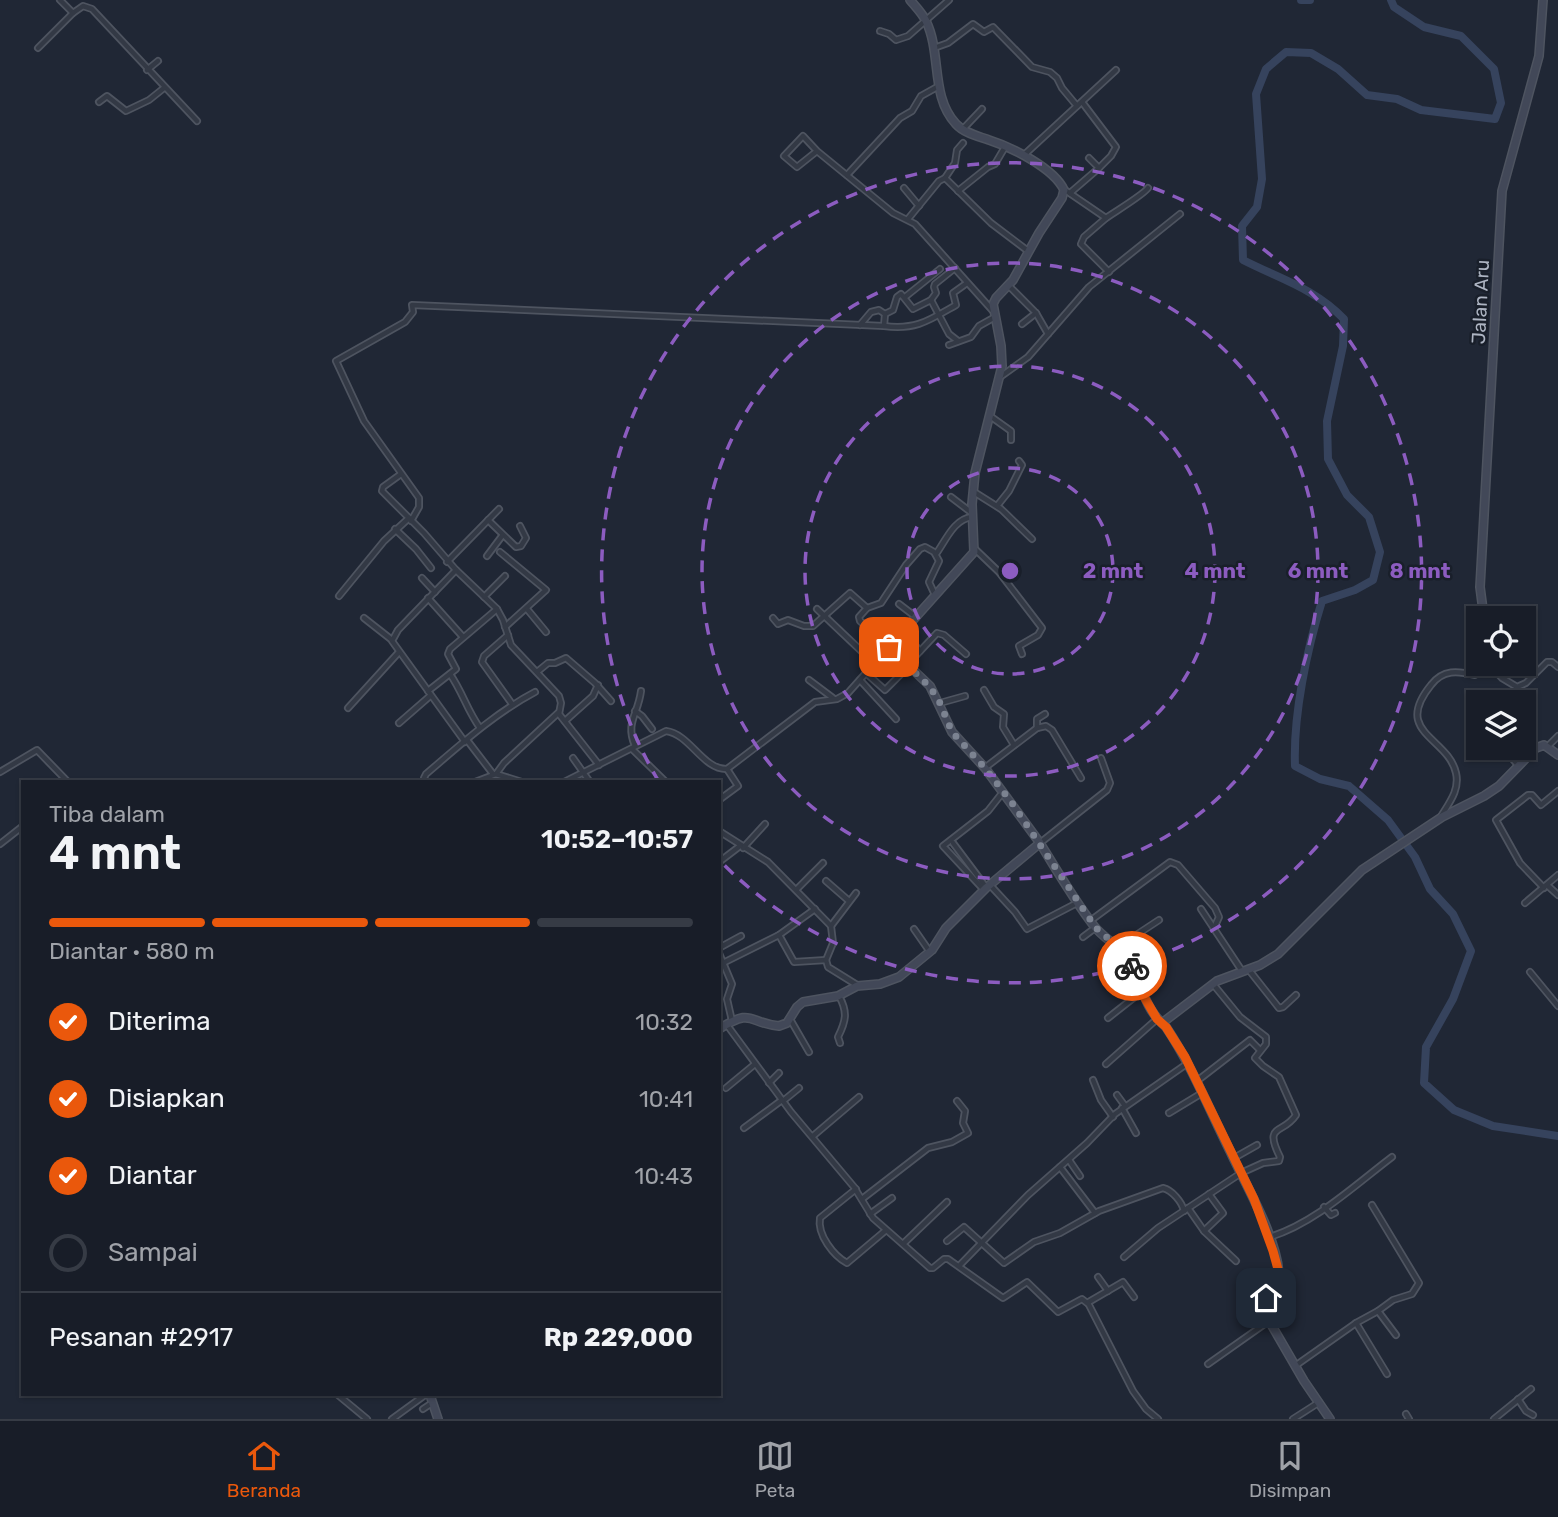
<!DOCTYPE html>
<html lang="id">
<head>
<meta charset="utf-8">
<style>
  :root { --surface:#181d28; --page:#212630; --text:#f1f3f6; --muted:#9fa2a8; --line:#363b45; --accent:#ea580c }
  body { margin:0; font-family:Rubik,sans-serif; background:var(--page); color:var(--text); height:100vh; display:flex; flex-direction:column; font-size:26px; white-space:nowrap }
  * { box-sizing:border-box; margin:0 }
  p { font-size:23px; color:var(--muted) }
  .icon { flex:none; width:38px; height:38px; fill:none; stroke:currentColor; stroke-width:2; stroke-linecap:round; stroke-linejoin:round }
  .map { position:relative; flex:1; overflow:hidden }
  .drawer { position:absolute; left:21px; top:780px; width:700px; height:616px; display:flex; flex-direction:column; background:var(--surface); border-radius:0px; box-shadow:0 2px 5px #0004,0 0 0 2px var(--line) }
  .drawer>* { flex:none }
  .controls { position:absolute; left:1466px; top:606px; display:grid; gap:14px }
  .controls a { display:grid; place-items:center; width:70px; height:70px; border-radius:0px; background:var(--surface); box-shadow:0 2px 5px #0004,0 0 0 2px var(--line); font-size:35px }
  .pin { position:absolute; display:grid; place-items:center; width:60px; height:60px; color:#fff; margin:-30px; border-radius:14px; box-shadow:0 4px 10px #0006 }
  .courier { position:absolute; display:grid; place-items:center; width:70px; height:70px; margin:-35px; border:5px solid #ea580c; border-radius:50%; background:#fff; color:#222; box-shadow:0 2px 9px #0007 }
  .summary em { font-style:normal; font-weight:600 }
  .summary div { display:flex; flex-direction:column-reverse }
  .summary { display:flex; align-items:center; justify-content:space-between; height:119px; padding:0 28px }
  h1 { font-size:46px; font-weight:600; line-height:52px }
  .bar { display:grid; grid-template-columns:repeat(4,1fr); gap:10px 7px; align-content:center; height:84px; padding:0 28px }
  .bar i { height:9px; border-radius:5px; background:var(--line) }
  .bar .active { background:var(--accent) }
  .bar p { grid-column:span 4 }
  .line { display:flex; align-items:center; gap:18px; padding:0 28px; border-top:2px solid var(--line) }
  .line div { flex:1 }
  ol { padding:0 28px; list-style:none }
  li { display:flex; align-items:center; gap:21px; height:77px }
  li p { margin-inline-start:auto }
  li .icon { padding:7px; border-radius:50%; background:var(--accent); color:#fff; stroke-width:4 }
  li:last-child { color:var(--muted) }
  li i { width:38px; height:38px; border:4px solid var(--line); border-radius:50% }
  .tabs { display:flex; justify-content:space-around; align-items:center; height:98px; border-top:2px solid var(--line); background:var(--surface); font-size:19px; color:var(--muted) }
  .tabs a { display:grid; justify-items:center; gap:4px }
  .tabs .active { color:var(--accent) }
  .map>svg:first-child { display:block }
</style>
</head>
<body>
<div class="map">
<svg width="1558" height="1419" viewBox="0 0 1558 1419">
  <rect width="100%" height="100%" fill="#202735"/>
  <g fill="none" stroke-linecap="round" stroke-linejoin="round">
    <g stroke="#36435d" stroke-width="8">
      <path d="M1301 0H1310"/>
      <path d="M1391 0 1394 7 1424 27 1461 36 1494 69 1501 103 1495 119 1421 110 1397 99 1367 95 1338 69 1311 53 1286 52 1266 69 1256 94 1262 179 1257 207 1242 226 1243 260C1280 279 1314 288 1344 319L1343 346 1327 421 1328 459 1347 495 1369 517 1380 552 1373 580 1355 590 1322 601C1307 649 1293 715 1295 766L1320 779 1349 786 1388 820 1415 857 1430 889 1453 914 1471 951 1453 999 1426 1047 1424 1083 1454 1110 1493 1126 1558 1136"/>
    </g>
    <g stroke="#4e5460" stroke-width="8">
      <g id="street">
        <path d="M60 0 73 13 83 6 92 9 197 121"/>
        <path d="M880 31 889 34 896 40 908 36 949 0"/>
        <path d="M38 48 73 13"/>
        <path d="M934 48 948 43 973 24 984 32 993 27 1032 67 1050 72 1057 78 1062 88 1077 106"/>
        <path d="M147 70 158 61"/>
        <path d="M99 102 107 96 126 111 149 100 164 88"/>
        <path d="M1082 102 1116 147 1111 156 1099 168"/>
        <path d="M963 129 982 109"/>
        <path d="M817 151 803 136 784 156 797 167 817 151 893 213 915 224 993 311"/>
        <path d="M1024 155 1116 70"/>
        <path d="M847 175 900 118 912 111 921 96 939 86"/>
        <path d="M945 178 955 163 957 150 963 143"/>
        <path d="M904 188 919 206"/>
        <path d="M1065 190 1106 218 1084 237 1081 244 1109 272"/>
        <path d="M958 191 988 167 995 164 1005 147"/>
        <path d="M1070 193 1099 168 1089 158"/>
        <path d="M1106 218C1116 211 1143 195 1148 188"/>
        <path d="M908 219 939 181 945 178 991 223 1028 251"/>
        <path d="M1009 286 1036 313 1022 324"/>
        <path d="M905 297 940 269"/>
        <path d="M931 300 949 334 958 341"/>
        <path d="M1036 313 1048 334"/>
        <path d="M885 314 893 310 897 297 901 294 913 309 931 300 936 293 934 287 935 284 955 268"/>
        <path d="M860 325 871 312 879 310 885 314 884 326"/>
        <path d="M949 345 971 337 979 326 995 317"/>
        <path d="M1000 377 1028 357 1089 287 1180 214"/>
        <path d="M990 416 1011 431V440"/>
        <path d="M401 474 383 487 382 491 424 533 456 570 497 609 503 620 511 645 559 696 561 703 559 714 599 765"/>
        <path d="M974 492 1001 509 1032 539"/>
        <path d="M951 497 972 513"/>
        <path d="M997 506 1009 491 1022 465 1019 461"/>
        <path d="M488 520 516 547 521 546 526 538 520 526"/>
        <path d="M411 521 419 507V498L364 421 336 361 405 322 413 312 412 305 884 326C916 330 928 321 956 305L953 293 967 283"/>
        <path d="M395 529 416 549 431 568"/>
        <path d="M975 549 999 572 1042 628 1038 635 1019 646 1022 654"/>
        <path d="M500 552 546 590 505 627"/>
        <path d="M936 554C946 540 954 519 972 517"/>
        <path d="M487 556 502 536"/>
        <path d="M447 562 499 509"/>
        <path d="M456 570 398 630 392 641 465 742"/>
        <path d="M422 578 435 592"/>
        <path d="M339 596 384 541 409 518"/>
        <path d="M484 597 505 576"/>
        <path d="M428 598 463 637"/>
        <path d="M899 604 916 617"/>
        <path d="M527 609 546 632"/>
        <path d="M817 609 874 663"/>
        <path d="M364 618 392 640"/>
        <path d="M773 618 778 624 788 620 804 626H813L850 593 867 608"/>
        <path d="M903 632 920 651"/>
        <path d="M508 635 484 656 482 662 512 704"/>
        <path d="M1488 663 1502 678 1517 687 1526 683 1547 662H1552L1558 667"/>
        <path d="M908 664 937 633 944 635 966 654"/>
        <path d="M537 672 548 663H555L566 658 595 683 611 701"/>
        <path d="M866 673 885 690 901 674 882 655"/>
        <path d="M450 674C463 693 467 710 480 728"/>
        <path d="M809 680 833 698"/>
        <path d="M860 680 896 719"/>
        <path d="M984 690 994 707 1004 714 1003 727 1014 745"/>
        <path d="M428 691 456 669 448 654 450 649 497 609"/>
        <path d="M940 703 965 696"/>
        <path d="M348 708 399 652"/>
        <path d="M635 711 642 716 652 729"/>
        <path d="M565 721 593 696 598 685"/>
        <path d="M399 723 430 696"/>
        <path d="M1037 728V719L1045 714"/>
        <path d="M467 740 493 774"/>
        <path d="M635 746C625 722 638 715 641 691"/>
        <path d="M1548 746 1558 736"/>
        <path d="M1510 747 1509 755 1518 765"/>
        <path d="M632 749 666 782"/>
        <path d="M573 758 590 782"/>
        <path d="M986 767 1037 728 1046 726 1052 730 1081 778"/>
        <path d="M0 772 37 750 68 782"/>
        <path d="M496 774 504 763 558 713"/>
        <path d="M425 782 424 778 426 774C460 745 495 713 535 692"/>
        <path d="M475 782 496 774 522 782"/>
        <path d="M564 782 666 731C690 734 703 770 727 769L815 702 837 699 848 693 889 647 860 621 859 617 867 608 881 603 906 565 920 549 925 547 934 552 939 561 929 582 935 595"/>
        <path d="M719 800 738 786 727 769"/>
        <path d="M1440 818C1449 803 1460 790 1456 773 1448 737 1392 733 1431 685 1443 669 1458 671 1475 675L1481 671 1482 663"/>
        <path d="M719 831 768 862 831 926"/>
        <path d="M953 843 986 887"/>
        <path d="M1040 843 1107 790 1110 783 1101 758"/>
        <path d="M0 844 23 826"/>
        <path d="M743 848 765 824"/>
        <path d="M719 862 740 846"/>
        <path d="M826 881 849 901"/>
        <path d="M990 885 1015 912 1027 929 1077 903"/>
        <path d="M1548 886 1558 895"/>
        <path d="M1544 888 1520 863 1496 820 1528 795H1532L1541 805 1558 791"/>
        <path d="M797 889 823 863"/>
        <path d="M984 890 943 846 988 811 1003 792"/>
        <path d="M1525 903 1558 875"/>
        <path d="M1201 909 1242 971"/>
        <path d="M1090 921 1170 862 1178 865 1215 908 1219 917 1214 928"/>
        <path d="M914 929 930 952"/>
        <path d="M779 935 794 962 826 960 828 967 857 985"/>
        <path d="M1083 937 1095 928"/>
        <path d="M1118 947 1159 920"/>
        <path d="M719 948 741 936"/>
        <path d="M719 953 732 984 727 999 732 1021"/>
        <path d="M826 960 833 943 831 926 856 893"/>
        <path d="M723 963 779 935 815 909"/>
        <path d="M1249 970 1279 1008 1283 1007 1296 995"/>
        <path d="M1530 972 1558 1006"/>
        <path d="M839 996C848 1012 846 1021 838 1037L840 1043"/>
        <path d="M1108 1018 1141 992"/>
        <path d="M790 1019 809 1052"/>
        <path d="M727 1025 791 1112 854 1187 873 1218 930 1268H933L944 1259H948L1003 1298 1027 1282 1058 1312 1082 1299 1087 1303 1123 1282 1134 1297"/>
        <path d="M1106 1064 1157 1019"/>
        <path d="M1093 1080 1101 1100 1113 1117"/>
        <path d="M1197 1081 1250 1040 1260 1050"/>
        <path d="M769 1083 779 1073"/>
        <path d="M726 1088 755 1064"/>
        <path d="M1117 1095 1125 1106"/>
        <path d="M783 1101 799 1088"/>
        <path d="M1122 1108 1136 1133"/>
        <path d="M1169 1113 1202 1093"/>
        <path d="M744 1128 782 1100"/>
        <path d="M813 1136 859 1097"/>
        <path d="M1234 1158 1257 1145"/>
        <path d="M1069 1160 1080 1176"/>
        <path d="M1060 1167 1095 1213"/>
        <path d="M856 1189 820 1218C817 1235 834 1256 847 1263L885 1231"/>
        <path d="M862 1199 928 1148 952 1142 968 1133 963 1123 965 1111 957 1101"/>
        <path d="M1372 1205 1419 1283 1412 1294 1393 1300 1378 1311"/>
        <path d="M1324 1207 1331 1215 1335 1213"/>
        <path d="M1188 1208 1204 1231 1236 1261"/>
        <path d="M870 1214 892 1198"/>
        <path d="M1204 1231 1223 1213 1209 1194"/>
        <path d="M1270 1237C1315 1223 1355 1185 1392 1157"/>
        <path d="M947 1241 964 1227 1004 1263 1034 1242 1060 1233 1099 1211 1163 1188C1172 1190 1182 1202 1184 1211"/>
        <path d="M904 1243 947 1202"/>
        <path d="M1124 1257 1158 1228 1241 1173 1263 1163 1279 1161 1280 1157C1263 1123 1283 1135 1296 1115L1279 1077 1263 1066 1255 1058 1266 1044V1037L1240 1017 1213 984"/>
        <path d="M959 1266 1028 1195 1087 1143 1115 1114 1188 1063"/>
        <path d="M1098 1277 1108 1291"/>
        <path d="M1088 1303 1133 1391 1146 1409 1158 1419"/>
        <path d="M1356 1323 1387 1374"/>
        <path d="M1208 1364 1269 1321"/>
        <path d="M1295 1366 1356 1323 1378 1311 1396 1335"/>
        <path d="M338 1395 367 1419"/>
        <path d="M1518 1399 1526 1411 1533 1415"/>
        <path d="M423 1409 432 1403"/>
        <path d="M1406 1414 1409 1419"/>
        <path d="M392 1419 425 1395"/>
        <path d="M1293 1419 1318 1403"/>
        <path d="M1494 1419 1531 1389"/>
      </g>
    </g>
    <g stroke="#4e5460" stroke-width="10">
      <g id="secondary">
        <path d="M910 0C916 7 922 13 926 21 942 54 930 96 956 124 964 133 978 136 989 140 1011 147 1054 168 1064 190L1062 198 1039 233 1013 280 996 298 993 304 1001 346 1002 366 975 473 972 504 974 552 889 647 930 686 952 732 985 768 1040 843"/>
        <path d="M1483 610 1480 587 1502 191 1539 56 1543 0"/>
        <path d="M1483 610 1494 611 1498 618"/>
        <path d="M1479 625 1477 619 1483 610"/>
        <path d="M1162 1023 1166 1027C1192 1066 1209 1109 1230 1151 1246 1186 1277 1237 1279 1275 1279 1287 1270 1294 1264 1303V1312L1304 1381 1330 1419"/>
        <path d="M719 1029C754 1007 747 1023 779 1026L787 1023 797 1007 803 1002 838 996 857 986 880 984 899 977 932 950 946 928 986 888 1040 843C1057 871 1074 900 1094 926 1104 939 1120 946 1129 960 1141 980 1143 1006 1162 1023L1217 981 1260 965 1278 954 1362 870 1442 817 1484 796 1499 786 1536 748 1544 745 1558 755"/>
        <path d="M430 1395 438 1419"/>
      </g>
    </g>
    <use href="#street" stroke="#333945" stroke-width="4.5"/>
    <use href="#secondary" stroke="#424858" stroke-width="7"/>
  </g>
  <g fill="none" stroke-linecap="round" stroke-linejoin="round">
    <path stroke="#7c8391" stroke-width="7" stroke-dasharray="0 12.6" d="M889 647 930 687 940 703 952 732 985 768 1012 803 1096 928 1118 947 1132 966"/>
    <path stroke="#ea580c" stroke-width="9" d="M1132 966 1143 995 1157 1019 1166 1027 1185 1057 1254 1199 1273 1251 1279 1273 1276 1287 1266 1298"/>
  </g>
  <g fill="none" stroke="#8c5cc0" stroke-width="3.5" stroke-dasharray="12 9">
    <circle cx="1010" cy="571" r="103"/>
    <circle cx="1010" cy="571" r="205"/>
    <circle cx="1010" cy="571" r="308"/>
    <path d="M659 782A410 410 0 1 1 720 861"/>
  </g>
  <g text-anchor="middle" stroke-width="5" stroke-linejoin="round" paint-order="stroke">
    <g font-size="19" fill="#adb4c2" stroke="#191f2a">
      <text transform="translate(1480 302) rotate(-87)" y="7">Jalan Aru</text>
    </g>
  </g>
  <circle cx="1010" cy="571" r="10" fill="#8c5cc0" stroke="#191f2a" stroke-width="3.5"/>
  <g font-size="21" text-anchor="middle" font-weight="bold" fill="#8c5cc0" stroke="#191f2a" stroke-width="5" stroke-linejoin="round" paint-order="stroke">
    <text x="1113" y="578">2 mnt</text>
    <text x="1215" y="578">4 mnt</text>
    <text x="1318" y="578">6 mnt</text>
    <text x="1420" y="578">8 mnt</text>
  </g>
</svg>
<div class="controls">
<a><svg class="icon" aria-label="locate" viewBox="0 0 24 24"><circle cx="12" cy="12" r="6"/><path d="M12 2v4M12 18v4M2 12h4M18 12h4"/></svg></a>
<a><svg class="icon" aria-label="layers" viewBox="0 0 24 24"><path d="M12 4l9 5-9 5-9-5zM3 14l9 5 9-5"/></svg></a>
</div>
<div class="pin" style="left:889px;top:647px;background:#ea580c"><svg class="icon" aria-label="bag" viewBox="0 0 24 24"><path d="M5 8h14l-1 12H6zM9 8a3 3 0 0 1 6 0"/></svg></div>
<div class="pin" style="left:1266px;top:1298px;background:#1f2937"><svg class="icon" aria-label="home" viewBox="0 0 24 24"><path d="M3 11l9-7 9 7M6 9v11h12V9"/></svg></div>
<div class="courier" style="left:1132px;top:966px"><svg class="icon" aria-label="bike" viewBox="0 0 24 24"><circle cx="6" cy="16" r="4"/><circle cx="18" cy="16" r="4"/><path d="M6 16l4-8h5l3 8M10 8l3 8H6M13 5h3"/></svg></div>
<section class="drawer">
<div class="summary"><div><h1>4 mnt</h1><p>Tiba dalam</p></div><em>10:52–10:57</em></div>
<div class="bar"><i class="active"></i><i class="active"></i><i class="active"></i><i></i><p>Diantar · 580 m</p></div>
<ol>
<li><svg class="icon" aria-label="check" viewBox="0 0 24 24"><path d="M5 12l5 5 9-10"/></svg>Diterima<p>10:32</p></li>
<li><svg class="icon" aria-label="check" viewBox="0 0 24 24"><path d="M5 12l5 5 9-10"/></svg>Disiapkan<p>10:41</p></li>
<li><svg class="icon" aria-label="check" viewBox="0 0 24 24"><path d="M5 12l5 5 9-10"/></svg>Diantar<p>10:43</p></li>
<li><i></i>Sampai</li>
</ol>
<div class="line" style="height:91px"><div>Pesanan #2917</div><b>Rp 229,000</b></div>
</section>
</div>
<nav class="tabs">
<a class="active"><svg class="icon" aria-label="home" viewBox="0 0 24 24"><path d="M3 11l9-7 9 7M6 9v11h12V9"/></svg>Beranda</a>
<a><svg class="icon" aria-label="map" viewBox="0 0 24 24"><path d="M3 6l6-2 6 2 6-2v14l-6 2-6-2-6 2zM9 4v14M15 6v14"/></svg>Peta</a>
<a><svg class="icon" aria-label="saved" viewBox="0 0 24 24"><path d="M7 4h10v16l-5-4-5 4z"/></svg>Disimpan</a>
</nav>
</body>
</html>
